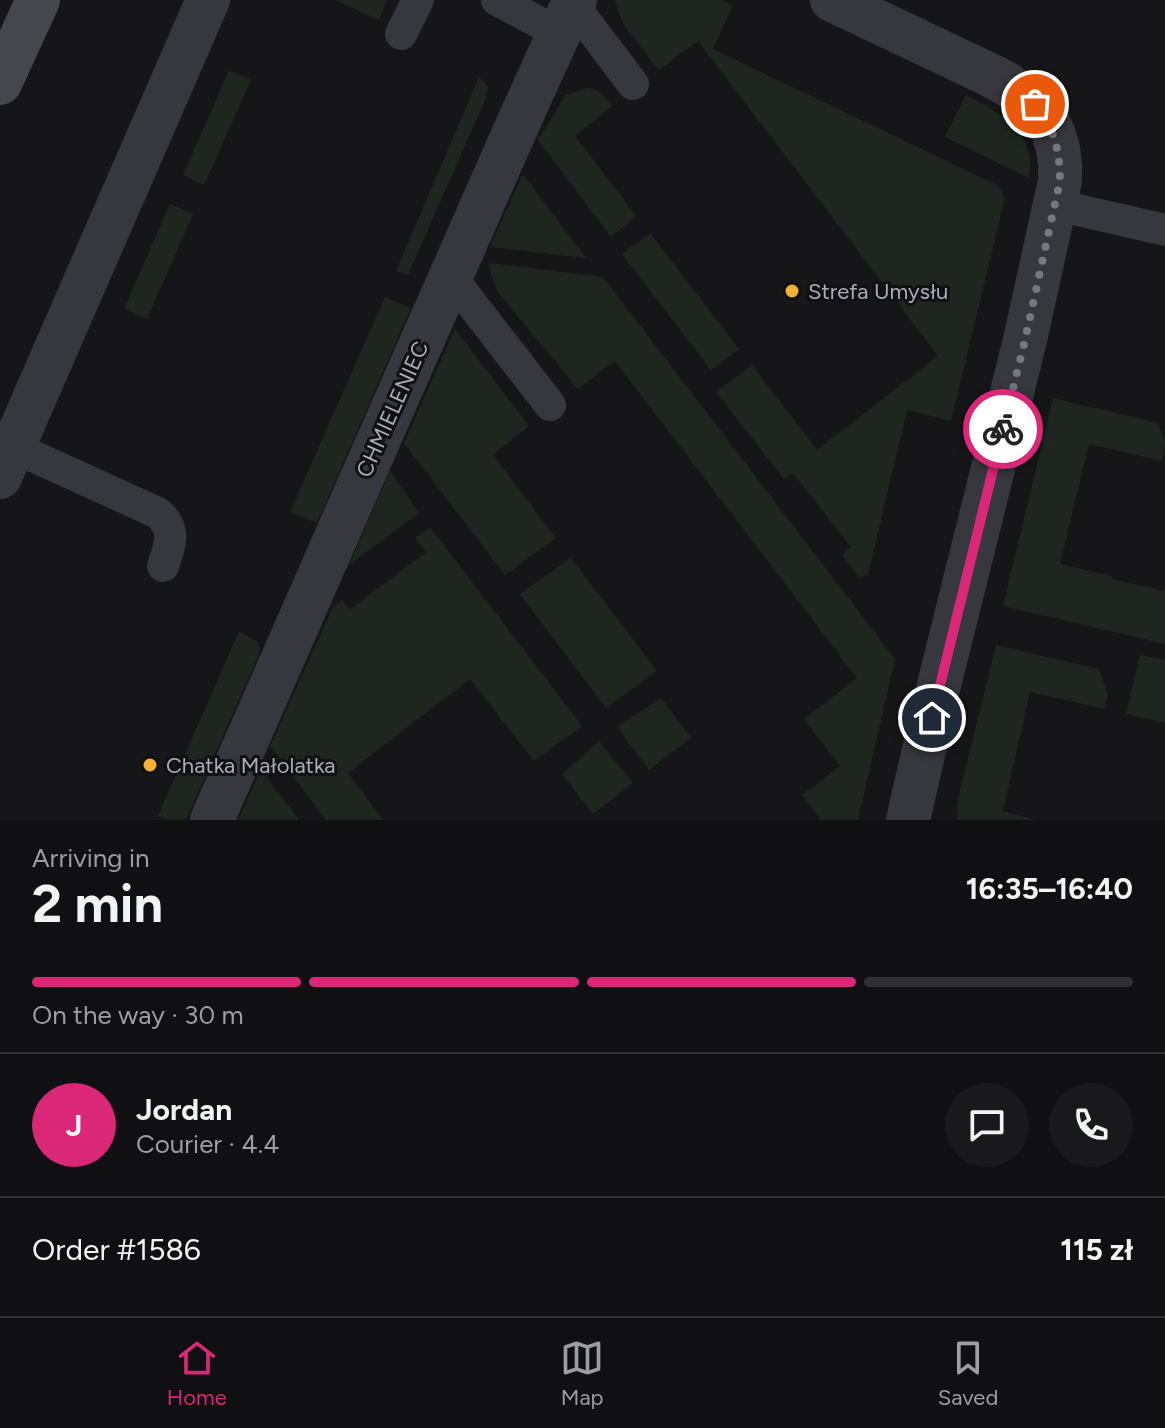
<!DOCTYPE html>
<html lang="en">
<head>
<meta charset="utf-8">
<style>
  :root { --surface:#101012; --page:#19191b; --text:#f1f3f6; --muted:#9c9d9f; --line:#303032; --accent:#db2777 }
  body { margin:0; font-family:Figtree,sans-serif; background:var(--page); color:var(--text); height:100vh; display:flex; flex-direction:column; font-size:30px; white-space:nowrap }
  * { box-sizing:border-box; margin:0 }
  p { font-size:26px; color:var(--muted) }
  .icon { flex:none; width:44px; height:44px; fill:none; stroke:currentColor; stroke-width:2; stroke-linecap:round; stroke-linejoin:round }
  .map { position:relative; height:820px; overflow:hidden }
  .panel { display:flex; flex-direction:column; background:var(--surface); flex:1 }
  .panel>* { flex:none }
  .pin { position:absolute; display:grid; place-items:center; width:68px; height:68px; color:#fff; margin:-34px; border:4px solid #fff; border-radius:50%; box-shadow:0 2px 8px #0007 }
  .courier { position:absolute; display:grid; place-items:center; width:80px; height:80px; margin:-40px; border:6px solid #db2777; border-radius:50%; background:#fff; color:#222; box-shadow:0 2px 10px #0007 }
  .summary em { font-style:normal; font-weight:700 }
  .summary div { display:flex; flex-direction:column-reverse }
  .summary { display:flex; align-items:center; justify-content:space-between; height:136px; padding:0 32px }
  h1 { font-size:52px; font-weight:700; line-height:60px }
  .bar { display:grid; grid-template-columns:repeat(4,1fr); gap:12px 8px; align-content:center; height:96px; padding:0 32px }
  .bar i { height:10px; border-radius:6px; background:var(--line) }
  .bar .active { background:var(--accent) }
  .bar p { grid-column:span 4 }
  .line { display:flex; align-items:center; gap:20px; padding:0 32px; border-top:2px solid var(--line) }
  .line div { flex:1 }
  .round { display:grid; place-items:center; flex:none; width:84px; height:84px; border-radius:42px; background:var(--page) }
  .tab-bar { display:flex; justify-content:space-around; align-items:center; height:112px; border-top:2px solid var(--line); background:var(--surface); font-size:22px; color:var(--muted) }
  .tab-bar a { display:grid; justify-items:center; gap:4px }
  .tab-bar .active { color:var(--accent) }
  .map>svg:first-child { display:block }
</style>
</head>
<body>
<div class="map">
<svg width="1165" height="820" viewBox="0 0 1165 820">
  <rect width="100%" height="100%" fill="#161618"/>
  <g fill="#1e261f">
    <path d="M334 0H387L379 20Z"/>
    <path d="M615 0H722L733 5 713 49 999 186 1005 198 951 421 907 410 868 575 859 577 842 555 851 547 793 473 784 479 716 392 752 365 817 450 938 356 698 41 659 70 623 24Z"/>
    <path d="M229 70 251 80 204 185 183 175Z"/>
    <path d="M479 77 488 88 485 100 408 275 396 271Z"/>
    <path d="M588 88C601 90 604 96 612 106L575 136 636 216 611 237 538 140 566 95Z"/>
    <path d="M966 95C1002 114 1036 131 1029 178L945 137Z"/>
    <path d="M523 174 586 258 490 247Z"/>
    <path d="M170 204 193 214 147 319 124 309Z"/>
    <path d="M650 233 739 349 711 370 622 254Z"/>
    <path d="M489 263 603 277 895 659 858 820H821L802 795 840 766 804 719 857 678 615 361 578 389 498 292 491 275Z"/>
    <path d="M385 297 411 308 317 523 290 512Z"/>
    <path d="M455 329 529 426 493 455 556 538 505 575 404 443Z"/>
    <path d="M1053 398 1158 423 1165 442 1162 461 1089 444 1060 564 1112 576V579L1165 591V644L1003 606Z"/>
    <path d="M390 471 419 513 349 565Z"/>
    <path d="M430 527 582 726 534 761 470 679 348 773 383 820H326L270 746 333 607 342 600 350 609 426 552 415 538Z"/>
    <path d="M571 558 657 671 606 708 520 594Z"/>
    <path d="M239 631 258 642 260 652 186 820H166L158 816Z"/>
    <path d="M996 645 1099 669 1108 694 1105 709 1030 692 1003 811 1036 820H958L957 805 961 786Z"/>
    <path d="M1140 655 1165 660V723L1126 714Z"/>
    <path d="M661 698 691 738 649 770 617 727Z"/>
    <path d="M599 741 633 783 593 814 562 774Z"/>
    <path d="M261 770 299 820H238Z"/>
  </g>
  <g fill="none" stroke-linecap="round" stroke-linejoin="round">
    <g stroke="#37383d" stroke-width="32">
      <path d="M497 0 559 33"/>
      <path d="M573 5 633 84"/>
      <path d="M401 34 418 0"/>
      <path d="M1056 205 1165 230"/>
      <path d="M451 277 550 405"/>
      <path d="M13 447 158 513C177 530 170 545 163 566"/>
    </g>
    <path stroke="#37383d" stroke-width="44" d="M212 820 423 339"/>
    <g stroke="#37383d" stroke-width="44">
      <path d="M832 0 990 75 1007 84 1035 104 1045 116 1053 132 1058 148 1060 164V181L1025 340 938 689 908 820"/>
      <path d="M423 339C474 226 521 112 575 0"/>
      <path d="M0 477 208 0"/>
    </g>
    <path stroke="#45474d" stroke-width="44" d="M0 83 38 0"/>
  </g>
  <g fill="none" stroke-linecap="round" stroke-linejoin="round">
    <path stroke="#757880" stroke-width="8" stroke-dasharray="0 14.4" d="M1003 429 1025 340 1060 181C1060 151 1054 127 1035 104"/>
    <path stroke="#db2777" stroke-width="10" d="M932 718 1003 429"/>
  </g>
  <g fill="#f2b134" stroke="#111113" stroke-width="3">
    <circle cx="792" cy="291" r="8"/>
    <circle cx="150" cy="765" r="8"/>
  </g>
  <g text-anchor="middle" stroke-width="6" stroke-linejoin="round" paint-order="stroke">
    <g font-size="22" fill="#a8adb8" stroke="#111113" text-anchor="start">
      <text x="808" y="299">Strefa Umysłu</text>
      <text x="166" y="773">Chatka Małolatka</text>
    </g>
    <g font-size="22" fill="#a8adb8" stroke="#111113">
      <text transform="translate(392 409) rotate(-66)" y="8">CHMIELENIEC</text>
    </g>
  </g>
</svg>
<div class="pin" style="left:1035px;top:104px;background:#ea580c"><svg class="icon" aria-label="bag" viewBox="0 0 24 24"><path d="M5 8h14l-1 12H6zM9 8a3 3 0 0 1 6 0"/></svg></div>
<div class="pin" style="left:932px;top:718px;background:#1f2937"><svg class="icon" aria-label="home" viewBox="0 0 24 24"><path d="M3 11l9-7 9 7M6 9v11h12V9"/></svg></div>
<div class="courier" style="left:1003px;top:429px"><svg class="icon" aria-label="bike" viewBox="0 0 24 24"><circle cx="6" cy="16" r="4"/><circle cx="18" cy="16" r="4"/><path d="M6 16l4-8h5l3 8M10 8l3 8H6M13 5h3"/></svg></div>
</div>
<section class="panel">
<div class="summary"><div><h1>2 min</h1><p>Arriving in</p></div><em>16:35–16:40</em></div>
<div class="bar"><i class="active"></i><i class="active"></i><i class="active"></i><i></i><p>On the way · 30 m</p></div>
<div class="line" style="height:144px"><b class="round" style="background:var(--accent);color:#fff">J</b><div><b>Jordan</b><p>Courier · 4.4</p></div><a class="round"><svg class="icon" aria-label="chat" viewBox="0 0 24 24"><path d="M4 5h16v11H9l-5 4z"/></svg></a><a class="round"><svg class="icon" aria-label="phone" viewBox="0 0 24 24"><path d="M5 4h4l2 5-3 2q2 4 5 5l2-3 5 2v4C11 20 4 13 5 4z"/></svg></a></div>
<div class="line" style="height:104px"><div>Order #1586</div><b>115 zł</b></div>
</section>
<nav class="tab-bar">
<a class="active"><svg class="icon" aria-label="home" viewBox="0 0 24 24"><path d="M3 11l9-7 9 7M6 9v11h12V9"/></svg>Home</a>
<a><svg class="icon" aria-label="map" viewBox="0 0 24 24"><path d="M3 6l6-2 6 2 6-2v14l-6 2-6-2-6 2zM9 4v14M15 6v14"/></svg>Map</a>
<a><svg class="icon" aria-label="saved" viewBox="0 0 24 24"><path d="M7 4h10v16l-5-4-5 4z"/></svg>Saved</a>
</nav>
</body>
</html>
